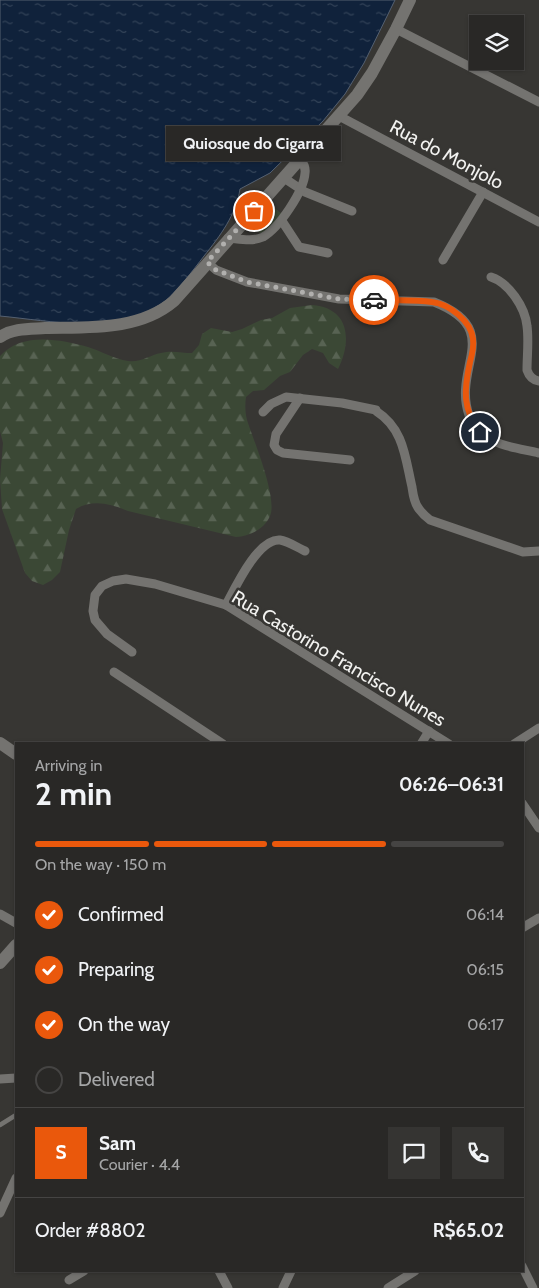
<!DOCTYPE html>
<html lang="en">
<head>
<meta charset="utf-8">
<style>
  :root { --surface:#292826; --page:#353432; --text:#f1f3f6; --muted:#a5a6a7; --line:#454443; --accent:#ea580c }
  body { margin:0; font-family:Cabin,sans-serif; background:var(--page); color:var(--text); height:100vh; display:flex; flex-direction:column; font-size:19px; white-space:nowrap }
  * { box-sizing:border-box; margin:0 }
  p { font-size:16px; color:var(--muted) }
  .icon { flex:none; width:28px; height:28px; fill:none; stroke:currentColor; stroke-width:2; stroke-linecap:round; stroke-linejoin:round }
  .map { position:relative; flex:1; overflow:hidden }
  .sheet { position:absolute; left:15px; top:742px; width:509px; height:530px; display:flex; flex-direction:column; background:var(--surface); border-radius:0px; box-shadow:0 1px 4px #0004,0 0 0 1px var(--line) }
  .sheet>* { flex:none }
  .controls { position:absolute; left:469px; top:15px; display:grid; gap:10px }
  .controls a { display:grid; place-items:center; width:55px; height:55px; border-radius:0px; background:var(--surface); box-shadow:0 1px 4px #0004,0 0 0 1px var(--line); font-size:25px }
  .pin { position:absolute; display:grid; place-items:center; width:42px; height:42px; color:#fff; margin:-21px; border:2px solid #fff; border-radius:50%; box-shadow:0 1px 5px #0007 }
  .courier { position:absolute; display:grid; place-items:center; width:50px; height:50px; margin:-25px; border:4px solid #ea580c; border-radius:50%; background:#fff; color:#222; box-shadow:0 1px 6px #0007 }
  .bubble { position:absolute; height:35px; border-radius:0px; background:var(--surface); box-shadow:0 1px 4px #0004,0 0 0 1px var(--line); font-size:16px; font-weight:700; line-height:35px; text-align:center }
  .summary em { font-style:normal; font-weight:700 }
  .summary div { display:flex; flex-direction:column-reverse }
  .summary { display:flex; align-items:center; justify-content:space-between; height:85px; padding:0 20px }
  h1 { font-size:32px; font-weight:700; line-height:38px }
  .bar { display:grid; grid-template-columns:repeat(4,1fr); gap:8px 5px; align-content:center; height:60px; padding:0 20px }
  .bar i { height:6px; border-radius:4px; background:var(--line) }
  .bar .on { background:var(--accent) }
  .bar p { grid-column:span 4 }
  .line { display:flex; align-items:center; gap:12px; padding:0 20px; border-top:1px solid var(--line) }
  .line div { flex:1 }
  .round { display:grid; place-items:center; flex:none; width:52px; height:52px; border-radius:0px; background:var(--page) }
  ol { padding:0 20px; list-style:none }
  li { display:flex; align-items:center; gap:15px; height:55px }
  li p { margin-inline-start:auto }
  li .icon { padding:5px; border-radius:50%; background:var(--accent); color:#fff; stroke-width:4 }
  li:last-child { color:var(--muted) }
  li i { width:28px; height:28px; border:2px solid var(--line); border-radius:50% }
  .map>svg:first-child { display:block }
</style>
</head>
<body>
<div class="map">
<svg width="539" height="1288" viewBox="0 0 539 1288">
  <defs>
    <pattern id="forest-firs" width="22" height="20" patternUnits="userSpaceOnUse" patternTransform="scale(1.25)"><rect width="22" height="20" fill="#3b4835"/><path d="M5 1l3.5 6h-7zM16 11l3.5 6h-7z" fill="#586353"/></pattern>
    <pattern id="park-crowns" width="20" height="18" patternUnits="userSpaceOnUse" patternTransform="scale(1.25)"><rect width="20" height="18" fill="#3b4835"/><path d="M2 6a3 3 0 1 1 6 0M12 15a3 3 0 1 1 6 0" fill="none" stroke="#586353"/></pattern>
    <pattern id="water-ripples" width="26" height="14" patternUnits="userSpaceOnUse" patternTransform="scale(1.25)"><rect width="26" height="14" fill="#10223b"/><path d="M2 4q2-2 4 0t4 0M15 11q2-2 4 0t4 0" fill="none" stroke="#334358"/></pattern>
  </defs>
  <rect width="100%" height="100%" fill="#373633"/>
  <path fill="url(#forest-firs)" d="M312 305C350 308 352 341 338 369L329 363 323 353 312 349 303 355 290 372 280 376 264 390 253 391 246 397C245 404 245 412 247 420 253 439 278 498 270 516 264 530 249 536 236 537L128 511C111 504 93 499 76 509L69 530 60 572 52 580 43 585 32 581 25 573 2 509 0 479 3 443 0 431V356C22 332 59 339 88 347 101 351 114 359 128 361 140 363 150 355 161 353 172 350 182 353 192 353L199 345 202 334 211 328 232 332 242 329 261 320 272 318 290 308Z"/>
  <path fill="url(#park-crowns)" d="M272 206 282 214 267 237 256 230Z"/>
  <path fill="url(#water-ripples)" stroke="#546071" d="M0 0H395L364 63 345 94 323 121 270 173 240 189C236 215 220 236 204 256 194 269 174 296 161 304 114 335 52 321 0 316Z"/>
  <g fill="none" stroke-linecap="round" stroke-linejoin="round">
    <path stroke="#747370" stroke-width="4.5" d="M0 1125 16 1115"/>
    <g stroke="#747370" stroke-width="9">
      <path d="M396 29 539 102"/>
      <path d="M339 116 539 222"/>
      <path d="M284 178 305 192 352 211"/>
      <path d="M282 221 299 247 328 253"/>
      <path d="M228 238C240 239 252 242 263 237 279 228 304 191 305 173 306 167 303 163 300 158"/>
      <path d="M443 260 483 192"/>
      <path d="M207 262 216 270 247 282 339 299 434 302C505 330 452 367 469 415 473 424 479 433 488 438 503 447 522 449 539 453"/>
      <path d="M491 277C509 283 525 307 527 326 529 340 527 356 527 370 529 376 532 380 539 381"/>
      <path d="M300 398 276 434 274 445 277 450 283 453 350 460"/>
      <path d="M263 412 271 404 286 397 342 403 376 410V411C404 429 405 457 412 487 413 494 414 503 419 509 422 513 426 517 430 520L523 552 539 551"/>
      <path d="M226 605C235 588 258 538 280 540 288 541 298 548 305 551"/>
      <path d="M132 652 107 634 95 620 93 611 95 595 102 586 113 581 126 579 155 584 226 605 449 744"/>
      <path d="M114 672 223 744"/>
      <path d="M421 744 429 731"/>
      <path d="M514 744 539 728"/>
      <path d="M522 803 539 828"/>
      <path d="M0 914 16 923"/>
      <path d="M522 928 539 918"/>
      <path d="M0 1079 16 1078"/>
      <path d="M0 1213 16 1178"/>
      <path d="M522 1266 533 1288"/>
      <path d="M219 1271 228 1288"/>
      <path d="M69 1280 84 1271"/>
      <path d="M283 1288 291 1271"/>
      <path d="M388 1288 415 1271"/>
    </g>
    <g stroke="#747370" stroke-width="12">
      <path d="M0 337C13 328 30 329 45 328 88 327 139 331 174 301L357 95 372 73 396 29 410 0"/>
      <path d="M0 743 16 754"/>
      <path d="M0 963 16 945"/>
    </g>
  </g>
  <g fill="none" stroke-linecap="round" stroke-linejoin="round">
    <path stroke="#b1b0ae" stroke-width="5" stroke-dasharray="0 9" d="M254 211 207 262 216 270 247 282 339 299 374 300"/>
    <path stroke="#ea580c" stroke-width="6" d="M374 300C393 301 413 299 432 302 449 304 471 321 473 339 474 346 472 355 470 362 464 389 462 409 480 432"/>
  </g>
  <g text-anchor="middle" stroke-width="5" stroke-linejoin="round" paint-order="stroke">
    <g font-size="19" fill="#f2f2f0" stroke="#373633">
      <text transform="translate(447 154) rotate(28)" y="7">Rua do Monjolo</text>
      <text transform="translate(339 658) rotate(31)" y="7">Rua Castorino Francisco Nunes</text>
    </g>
  </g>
</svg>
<div class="controls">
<a><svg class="icon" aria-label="layers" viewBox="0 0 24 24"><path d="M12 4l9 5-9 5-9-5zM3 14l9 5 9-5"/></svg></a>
</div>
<div class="pin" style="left:254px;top:211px;background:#ea580c"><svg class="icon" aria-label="bag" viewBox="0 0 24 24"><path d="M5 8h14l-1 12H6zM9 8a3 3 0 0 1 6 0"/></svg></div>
<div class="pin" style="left:480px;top:432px;background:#1f2937"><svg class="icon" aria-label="home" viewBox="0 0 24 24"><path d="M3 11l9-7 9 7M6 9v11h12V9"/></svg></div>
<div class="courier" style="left:374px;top:300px"><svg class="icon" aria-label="car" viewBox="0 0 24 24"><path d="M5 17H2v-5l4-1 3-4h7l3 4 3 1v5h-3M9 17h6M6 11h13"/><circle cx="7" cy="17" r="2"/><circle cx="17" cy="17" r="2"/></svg></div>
<div class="bubble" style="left:166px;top:126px;width:175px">Quiosque do Cigarra</div>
<section class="sheet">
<div class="summary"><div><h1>2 min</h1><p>Arriving in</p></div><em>06:26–06:31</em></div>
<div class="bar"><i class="on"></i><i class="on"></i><i class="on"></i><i></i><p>On the way · 150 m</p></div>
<ol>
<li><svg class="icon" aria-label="check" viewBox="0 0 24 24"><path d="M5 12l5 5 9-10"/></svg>Confirmed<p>06:14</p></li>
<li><svg class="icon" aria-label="check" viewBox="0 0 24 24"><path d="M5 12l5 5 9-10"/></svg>Preparing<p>06:15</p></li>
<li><svg class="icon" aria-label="check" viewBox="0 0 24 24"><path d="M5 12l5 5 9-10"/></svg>On the way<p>06:17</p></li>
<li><i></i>Delivered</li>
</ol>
<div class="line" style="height:90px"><b class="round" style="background:var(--accent);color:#fff">S</b><div><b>Sam</b><p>Courier · 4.4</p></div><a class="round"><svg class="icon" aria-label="chat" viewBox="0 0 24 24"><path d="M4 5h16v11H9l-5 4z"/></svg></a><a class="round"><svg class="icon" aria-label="phone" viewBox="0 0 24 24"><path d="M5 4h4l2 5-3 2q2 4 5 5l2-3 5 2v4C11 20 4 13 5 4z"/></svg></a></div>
<div class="line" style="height:65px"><div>Order #8802</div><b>R$65.02</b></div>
</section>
</div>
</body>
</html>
